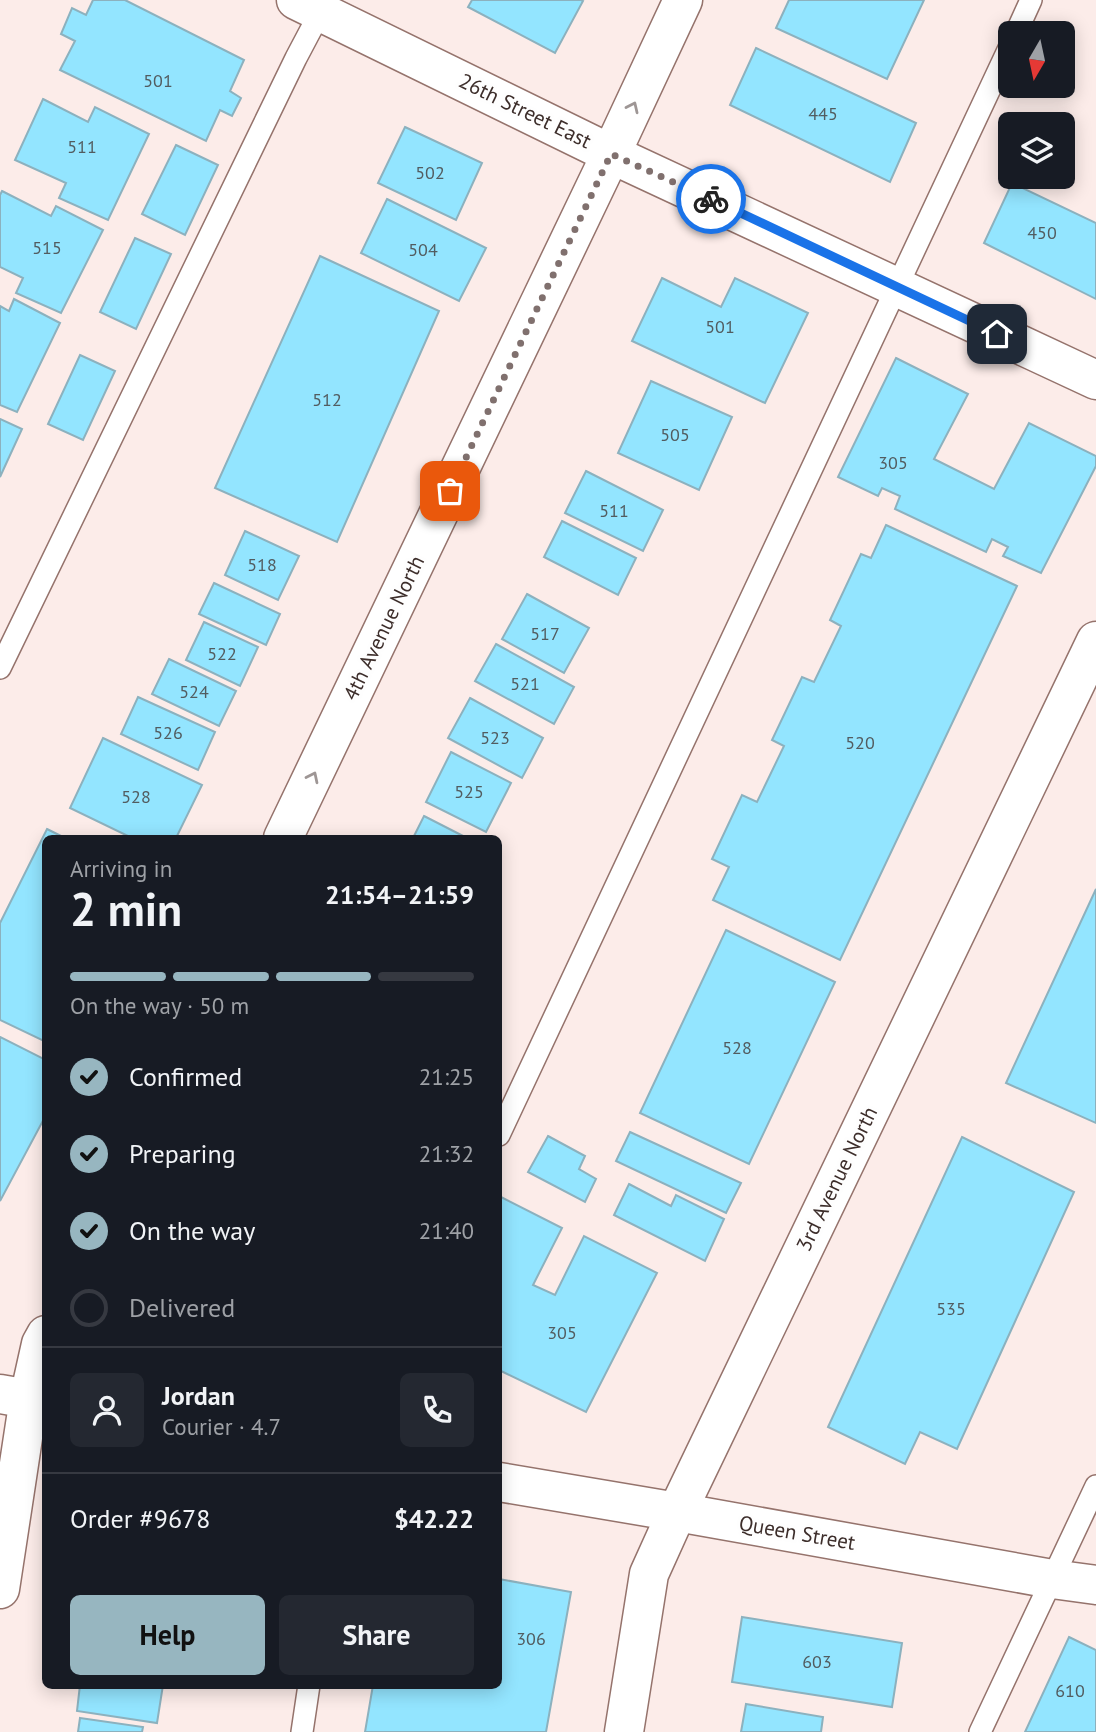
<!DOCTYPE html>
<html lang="en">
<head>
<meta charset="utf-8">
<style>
  :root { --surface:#171b24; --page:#242831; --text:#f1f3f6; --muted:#9ea1a6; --line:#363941; --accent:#97b6c0 }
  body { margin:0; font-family:"PT Sans",sans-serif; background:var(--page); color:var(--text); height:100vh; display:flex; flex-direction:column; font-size:26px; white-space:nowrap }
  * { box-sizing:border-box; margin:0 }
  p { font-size:23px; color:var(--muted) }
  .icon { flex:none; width:38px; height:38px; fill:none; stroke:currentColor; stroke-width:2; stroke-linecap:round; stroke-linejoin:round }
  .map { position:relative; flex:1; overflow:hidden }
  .drawer { position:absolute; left:42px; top:835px; width:460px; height:854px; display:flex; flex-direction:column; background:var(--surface); border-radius:10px; box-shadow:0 4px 18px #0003 }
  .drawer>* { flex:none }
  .needle { width:46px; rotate:189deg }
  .tools { position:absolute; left:998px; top:21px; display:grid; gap:14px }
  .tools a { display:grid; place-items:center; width:77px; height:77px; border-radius:10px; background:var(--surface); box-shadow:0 4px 18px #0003; font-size:35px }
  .pin { position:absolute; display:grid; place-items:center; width:60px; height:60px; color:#fff; margin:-30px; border-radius:14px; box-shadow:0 4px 10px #0006 }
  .courier { position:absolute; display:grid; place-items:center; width:70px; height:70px; margin:-35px; border:5px solid #1a73e8; border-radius:50%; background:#fff; color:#222; box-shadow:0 2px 9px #0007 }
  .head em { font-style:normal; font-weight:600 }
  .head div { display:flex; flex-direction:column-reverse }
  .head { display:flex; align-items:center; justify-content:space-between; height:119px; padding:0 28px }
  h1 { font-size:46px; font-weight:600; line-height:52px }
  .bar { display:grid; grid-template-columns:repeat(4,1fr); gap:10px 7px; align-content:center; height:84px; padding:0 28px }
  .bar i { height:9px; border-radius:5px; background:var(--line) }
  .bar .current { background:var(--accent) }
  .bar p { grid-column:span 4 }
  .line { display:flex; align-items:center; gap:18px; padding:0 28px; border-top:2px solid var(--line) }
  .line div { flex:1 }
  .round { display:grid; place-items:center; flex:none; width:74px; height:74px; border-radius:10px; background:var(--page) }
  ol { padding:0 28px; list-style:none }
  li { display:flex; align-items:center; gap:21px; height:77px }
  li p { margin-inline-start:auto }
  li .icon { padding:7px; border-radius:50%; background:var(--accent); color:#111; stroke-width:4 }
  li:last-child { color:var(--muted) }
  li i { width:38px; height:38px; border:4px solid var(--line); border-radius:50% }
  .primary-button { display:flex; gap:14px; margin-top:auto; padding:14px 28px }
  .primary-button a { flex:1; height:80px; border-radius:10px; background:var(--accent); color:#111; font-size:28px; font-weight:600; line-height:80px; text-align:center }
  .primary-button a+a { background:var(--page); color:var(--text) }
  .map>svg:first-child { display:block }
</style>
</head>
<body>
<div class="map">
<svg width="1096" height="1732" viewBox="0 0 1096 1732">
  <rect width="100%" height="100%" fill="#fcece9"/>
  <g fill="#93e5ff" stroke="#8cb1be" stroke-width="2">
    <path d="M93 0H125L244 60 230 91 241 98 232 116 220 110 206 141 60 70 75 41 61 34 72 8 86 15Z"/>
    <path d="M472 0H581L583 1 555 53 468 7Z"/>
    <path d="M789 0H924L887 79 776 28Z"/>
    <path d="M756 48 916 123 890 182 730 105Z"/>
    <path d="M43 99 88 122 95 107 149 134 108 220 59 198 66 183 15 160Z"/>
    <path d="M405 127 482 163 456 220 378 183Z"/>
    <path d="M176 145 218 165 185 235 142 214Z"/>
    <path d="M1012 183 1096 223V299L984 243Z"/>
    <path d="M2 191 51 216 56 206 103 230 61 313 16 293 23 278 0 267V195Z"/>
    <path d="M387 199 486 248 459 301 361 253Z"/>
    <path d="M135 238 171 254 136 329 100 312Z"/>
    <path d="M320 256 439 311 337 542 215 488Z"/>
    <path d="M662 278 721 307 735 278 808 313 765 403 632 341Z"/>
    <path d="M14 299 60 323 17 412 0 405V306L9 311Z"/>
    <path d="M80 355 115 371 83 440 48 424Z"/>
    <path d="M896 358 968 394 934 459 994 489 1029 423 1096 456V466L1041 573 1003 556 1008 547 992 539 986 552 895 509 900 496 882 488 878 496 838 477Z"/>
    <path d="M651 381 732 417 699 490 618 453Z"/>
    <path d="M0 419 22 429 0 477Z"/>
    <path d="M586 471 663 510 643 551 565 513Z"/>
    <path d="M562 521 636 558 618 595 544 557Z"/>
    <path d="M886 525 1017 586 840 960 713 900 729 867 712 859 742 795 757 802 784 746 772 740 802 677 814 682 841 626 830 620 861 554 871 558Z"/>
    <path d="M245 531 299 556 278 600 225 575Z"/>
    <path d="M214 583 280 614 266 645 199 614Z"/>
    <path d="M527 594 589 628 564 673 502 639Z"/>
    <path d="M204 622 258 647 240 686 186 660Z"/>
    <path d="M496 644 574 687 554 724 475 681Z"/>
    <path d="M169 659 236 691 219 726 152 694Z"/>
    <path d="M138 697 215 732 198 770 121 734Z"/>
    <path d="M470 698 543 738 522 778 448 738Z"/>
    <path d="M103 738 202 785 176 838H132L70 808Z"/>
    <path d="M451 752 511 783 486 832 426 802Z"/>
    <path d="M424 816 467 838H413Z"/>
    <path d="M47 829 65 838H46V1042L0 1020V923Z"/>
    <path d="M1096 889V1123L1006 1083Z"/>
    <path d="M726 930 835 982 749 1164 640 1113Z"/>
    <path d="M0 1037 46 1060V1115L0 1201Z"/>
    <path d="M630 1132 741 1183 726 1213 616 1161Z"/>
    <path d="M548 1136 585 1156 579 1169 596 1179 585 1202 528 1172Z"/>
    <path d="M962 1137 1074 1192 957 1449 920 1432 905 1464 828 1427Z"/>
    <path d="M629 1184 671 1206 676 1195 724 1219 705 1261 614 1215Z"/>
    <path d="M499 1196 562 1228 533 1285 555 1295 584 1236 657 1273 586 1412 499 1370Z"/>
    <path d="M499 1579 571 1592 546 1732H365L373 1685H499Z"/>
    <path d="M742 1617 902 1643 892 1707 732 1682Z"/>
    <path d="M1069 1637 1096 1650V1732H1025Z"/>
    <path d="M80 1685 95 1687 96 1685H163L157 1723 77 1711Z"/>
    <path d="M746 1704 823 1717 821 1732H741Z"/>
    <path d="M80 1718 143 1727 142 1732H78Z"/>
  </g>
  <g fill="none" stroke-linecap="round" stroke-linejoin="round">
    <g stroke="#95736c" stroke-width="24">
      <g id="lane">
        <path d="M1016 33 1031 0"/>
        <path d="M0 668 296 58 324 5"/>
        <path d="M499 1135 1010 46"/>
        <path d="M302 1732 309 1685"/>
        <path d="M980 1732 1096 1486"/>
      </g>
    </g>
    <g stroke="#95736c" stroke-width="41">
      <g id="street">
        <path d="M296 0 611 154 1096 380"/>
        <path d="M283 838 611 154 683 0"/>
        <path d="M0 1589 29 1398 41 1344 46 1335"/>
        <path d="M624 1732 649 1574 677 1512"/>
      </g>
    </g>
    <g stroke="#95736c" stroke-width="41">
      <g id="secondary">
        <path d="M0 1394 46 1402"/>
        <path d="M499 1482 677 1512 1052 1579 1096 1585"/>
        <path d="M677 1512 1096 641"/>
      </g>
    </g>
    <use href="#lane" stroke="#fff" stroke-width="21"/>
    <use href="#street" stroke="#fff" stroke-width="38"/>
    <use href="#secondary" stroke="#fff" stroke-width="38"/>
  </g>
  <defs><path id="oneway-chevron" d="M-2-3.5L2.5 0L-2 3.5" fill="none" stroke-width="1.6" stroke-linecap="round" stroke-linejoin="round" transform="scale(1.75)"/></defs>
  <g stroke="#9e9695">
    <use href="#oneway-chevron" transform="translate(633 107) rotate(-65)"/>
    <use href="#oneway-chevron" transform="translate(313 777) rotate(-64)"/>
  </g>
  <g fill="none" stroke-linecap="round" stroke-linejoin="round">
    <path stroke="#80706e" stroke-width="7" stroke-dasharray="0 12.6" d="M450 491 611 154 711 199"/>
    <path stroke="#1a73e8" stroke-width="9" d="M711 199 997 334"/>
  </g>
  <g text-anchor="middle" stroke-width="7" stroke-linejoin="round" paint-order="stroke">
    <g font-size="18" fill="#525c60">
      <text x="158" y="87">501</text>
      <text x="823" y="120">445</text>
      <text x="82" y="153">511</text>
      <text x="430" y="179">502</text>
      <text x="1042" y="239">450</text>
      <text x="47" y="254">515</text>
      <text x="423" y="256">504</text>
      <text x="720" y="333">501</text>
      <text x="327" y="406">512</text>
      <text x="675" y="441">505</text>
      <text x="893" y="469">305</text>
      <text x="614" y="517">511</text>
      <text x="262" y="571">518</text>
      <text x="545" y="640">517</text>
      <text x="222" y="660">522</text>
      <text x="525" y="690">521</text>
      <text x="194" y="698">524</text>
      <text x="168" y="739">526</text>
      <text x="495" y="744">523</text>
      <text x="860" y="749">520</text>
      <text x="469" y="798">525</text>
      <text x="136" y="803">528</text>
      <text x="737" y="1054">528</text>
      <text x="951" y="1315">535</text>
      <text x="562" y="1339">305</text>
      <text x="531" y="1645">306</text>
      <text x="817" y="1668">603</text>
      <text x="1070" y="1697">610</text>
    </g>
    <g font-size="21" fill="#3d2e2b" stroke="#fefefe">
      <text transform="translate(525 111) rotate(26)" y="7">26th Street East</text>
      <text transform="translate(384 628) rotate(-64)" y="7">4th Avenue North</text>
      <text transform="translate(837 1179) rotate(-64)" y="7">3rd Avenue North</text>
      <text transform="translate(797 1533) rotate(10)" y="7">Queen Street</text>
    </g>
  </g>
</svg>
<div class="tools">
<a><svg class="needle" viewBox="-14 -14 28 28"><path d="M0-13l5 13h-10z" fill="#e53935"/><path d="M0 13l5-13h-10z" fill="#9ea1a6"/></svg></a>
<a><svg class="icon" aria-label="layers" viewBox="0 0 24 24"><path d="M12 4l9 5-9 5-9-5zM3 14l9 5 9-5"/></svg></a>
</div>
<div class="pin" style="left:450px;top:491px;background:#ea580c"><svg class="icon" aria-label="bag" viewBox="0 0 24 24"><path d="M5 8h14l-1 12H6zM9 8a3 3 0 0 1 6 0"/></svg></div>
<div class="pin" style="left:997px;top:334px;background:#1f2937"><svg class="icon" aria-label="home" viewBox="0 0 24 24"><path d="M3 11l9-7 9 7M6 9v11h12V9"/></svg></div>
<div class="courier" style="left:711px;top:199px"><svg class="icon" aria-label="bike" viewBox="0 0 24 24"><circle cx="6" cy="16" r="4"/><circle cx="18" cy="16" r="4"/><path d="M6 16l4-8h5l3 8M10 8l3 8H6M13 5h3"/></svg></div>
<section class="drawer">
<div class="head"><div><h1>2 min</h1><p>Arriving in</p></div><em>21:54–21:59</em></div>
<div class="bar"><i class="current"></i><i class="current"></i><i class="current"></i><i></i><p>On the way · 50 m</p></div>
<ol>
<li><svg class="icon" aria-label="check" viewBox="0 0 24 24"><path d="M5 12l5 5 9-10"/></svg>Confirmed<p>21:25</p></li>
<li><svg class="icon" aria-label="check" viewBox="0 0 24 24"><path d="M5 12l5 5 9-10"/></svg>Preparing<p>21:32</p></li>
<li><svg class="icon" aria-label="check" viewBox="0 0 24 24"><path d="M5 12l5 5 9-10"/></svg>On the way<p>21:40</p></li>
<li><i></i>Delivered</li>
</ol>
<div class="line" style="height:126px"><a class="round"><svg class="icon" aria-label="person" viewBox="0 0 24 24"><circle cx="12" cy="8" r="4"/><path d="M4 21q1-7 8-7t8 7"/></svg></a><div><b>Jordan</b><p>Courier · 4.7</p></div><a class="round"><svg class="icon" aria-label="phone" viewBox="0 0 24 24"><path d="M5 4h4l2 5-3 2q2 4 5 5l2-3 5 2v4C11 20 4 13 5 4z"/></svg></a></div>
<div class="line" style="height:91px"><div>Order #9678</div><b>$42.22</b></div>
<div class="primary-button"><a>Help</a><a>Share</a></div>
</section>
</div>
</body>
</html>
